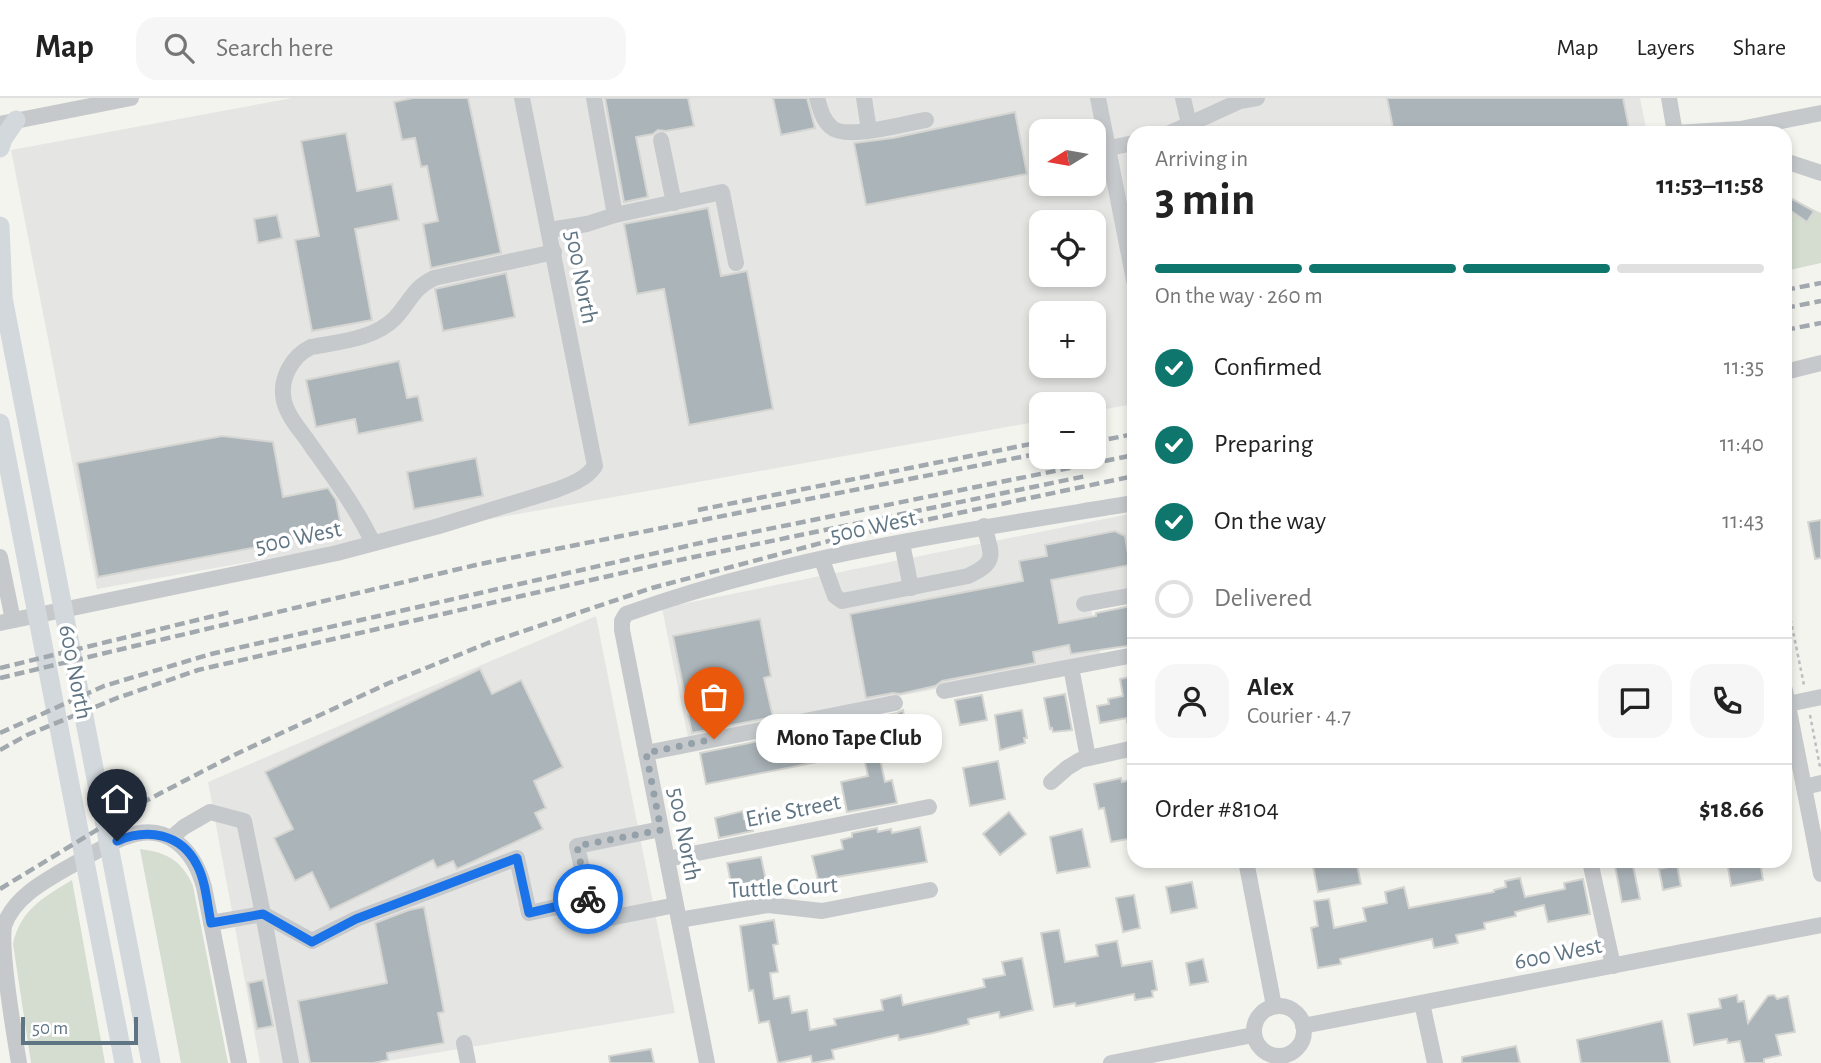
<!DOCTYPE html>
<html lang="en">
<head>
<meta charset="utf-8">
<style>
  :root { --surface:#fff; --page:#f6f6f6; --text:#222; --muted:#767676; --line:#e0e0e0; --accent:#0f766e }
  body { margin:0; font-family:"Alegreya Sans",sans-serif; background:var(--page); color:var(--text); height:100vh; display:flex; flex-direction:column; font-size:26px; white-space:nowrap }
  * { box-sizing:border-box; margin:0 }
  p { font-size:23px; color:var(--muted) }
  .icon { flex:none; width:38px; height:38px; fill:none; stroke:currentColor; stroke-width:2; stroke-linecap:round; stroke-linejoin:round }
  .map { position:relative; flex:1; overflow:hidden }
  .sheet { position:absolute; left:1127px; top:28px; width:665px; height:742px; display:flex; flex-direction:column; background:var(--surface); border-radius:21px; box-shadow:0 4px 10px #0003 }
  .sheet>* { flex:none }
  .needle { width:46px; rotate:259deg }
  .fabs { position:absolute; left:1029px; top:21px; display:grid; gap:14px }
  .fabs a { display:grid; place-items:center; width:77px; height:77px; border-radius:14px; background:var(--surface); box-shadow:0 4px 10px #0003; font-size:35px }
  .scale { position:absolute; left:21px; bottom:18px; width:117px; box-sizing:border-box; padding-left:7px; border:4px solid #607584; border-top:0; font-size:19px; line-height:24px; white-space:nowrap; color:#607584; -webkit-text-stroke:5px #fff; paint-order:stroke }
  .pin { position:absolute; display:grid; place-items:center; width:60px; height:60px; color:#fff; margin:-72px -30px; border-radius:50% 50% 50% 0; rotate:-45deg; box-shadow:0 0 7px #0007 }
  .pin .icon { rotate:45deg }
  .courier { position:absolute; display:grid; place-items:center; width:70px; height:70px; margin:-35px; border:5px solid #1a73e8; border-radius:50%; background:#fff; color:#222; box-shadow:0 2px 9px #0007 }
  .bubble { position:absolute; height:49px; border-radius:21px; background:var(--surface); box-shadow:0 4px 10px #0003; font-size:23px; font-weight:700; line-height:49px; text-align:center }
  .summary em { font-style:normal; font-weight:700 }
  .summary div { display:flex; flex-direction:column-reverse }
  .summary { display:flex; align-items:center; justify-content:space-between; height:119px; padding:0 28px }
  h1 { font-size:46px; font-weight:700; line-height:52px }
  .bar { display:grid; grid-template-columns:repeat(4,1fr); gap:10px 7px; align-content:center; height:84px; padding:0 28px }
  .bar i { height:9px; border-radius:5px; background:var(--line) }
  .bar .current { background:var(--accent) }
  .bar p { grid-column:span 4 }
  .line { display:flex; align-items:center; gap:18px; padding:0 28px; border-top:2px solid var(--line) }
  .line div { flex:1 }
  .round { display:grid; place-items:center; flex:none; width:74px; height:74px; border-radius:21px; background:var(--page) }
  ol { padding:0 28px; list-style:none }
  li { display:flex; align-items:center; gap:21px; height:77px }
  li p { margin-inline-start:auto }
  li .icon { padding:7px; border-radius:50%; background:var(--accent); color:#fff; stroke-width:4 }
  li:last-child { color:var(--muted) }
  li i { width:38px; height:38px; border:4px solid var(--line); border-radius:50% }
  header { display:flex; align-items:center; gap:42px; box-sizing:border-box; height:98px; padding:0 35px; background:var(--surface); border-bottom:2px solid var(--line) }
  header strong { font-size:33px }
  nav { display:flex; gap:38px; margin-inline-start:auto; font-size:24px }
  .search { width:490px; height:63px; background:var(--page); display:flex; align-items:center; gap:18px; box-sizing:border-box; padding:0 24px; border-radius:21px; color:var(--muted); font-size:26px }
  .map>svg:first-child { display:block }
</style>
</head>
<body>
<header>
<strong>Map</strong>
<div class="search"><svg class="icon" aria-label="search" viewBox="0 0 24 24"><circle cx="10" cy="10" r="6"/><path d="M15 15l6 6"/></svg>Search here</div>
<nav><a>Map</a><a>Layers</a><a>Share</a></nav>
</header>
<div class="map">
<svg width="1821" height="965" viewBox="0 0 1821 965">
  <rect width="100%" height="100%" fill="#f4f4ef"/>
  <g fill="#e5e6e3" fill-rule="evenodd">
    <path d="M292 0H1640L1647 35H1134V306L1094 313V306H1041V323L97 491 11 52ZM1041 33H1094V86H1041ZM1041 124H1094V177H1041ZM1041 215H1094V268H1041Z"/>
    <path d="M1134 415V503L1091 511 1101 559 688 639 662 510Z"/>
    <path d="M596 518 675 915 375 965H260L208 684Z"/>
  </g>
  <g fill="#d5dcd0">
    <path d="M1785 98 1821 115V165L1785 173Z"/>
    <path d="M140 751C167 754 182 763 193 788L228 965H181Z"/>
    <path d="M72 782 105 965H31L13 846C20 812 44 799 72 782Z"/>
  </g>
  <g fill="#abb4b9" stroke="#d5d5d2" stroke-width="2">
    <path d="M413 0H468L501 155 431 170 423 126 438 123 427 68 421 69 415 40 402 42 394 4Z"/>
    <path d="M605 0H688L694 28 666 33 658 32 653 36 636 39 648 99 624 104Z"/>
    <path d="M773 0H807L815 30 781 37Z"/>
    <path d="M1387 0H1623L1630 35H1394Z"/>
    <path d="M1015 14 1027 76 866 107 854 45 893 40Z"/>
    <path d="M346 35 357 93 392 86 399 122 355 131 372 222 312 233 295 142 319 138 301 43Z"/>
    <path d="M1785 97 1814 113 1807 124 1785 109Z"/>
    <path d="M708 110 721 178 747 173 773 311 689 327 664 191 637 196 624 126Z"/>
    <path d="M277 117 282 140 258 145 254 121Z"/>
    <path d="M506 175 515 219 443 233 435 191Z"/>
    <path d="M399 263 407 300 418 298 423 323 358 336 355 321 316 329 306 282Z"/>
    <path d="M222 338 273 344 283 399 328 390 336 402 342 433 98 479 77 365Z"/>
    <path d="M476 360 483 398 414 411 407 374Z"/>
    <path d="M1821 422V460L1815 461 1808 424Z"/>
    <path d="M1115 433 1125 438 1130 467 1051 482 1059 525 1096 518V515L1131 508 1134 517V547L1071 556 1069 547 1033 554 1035 565 942 583 935 588 900 596 893 595 866 600 850 516 1023 483 1019 463 1047 458 1045 447Z"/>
    <path d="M760 521 771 578 764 580 773 619 692 635 688 617 697 615 693 592 684 593 673 538Z"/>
    <path d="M480 571 492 596 521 582 563 669 534 683 546 710 535 715 543 731 457 771 453 763 437 770 433 762 330 812 312 774 295 783 274 740 293 731 265 674Z"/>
    <path d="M1134 578V624H1127V620L1100 625 1097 608 1109 606 1108 601 1123 598 1120 581Z"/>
    <path d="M1065 596 1072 632 1053 634 1052 630 1050 631 1044 600Z"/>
    <path d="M982 597 987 622 960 627 955 602Z"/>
    <path d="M903 612 909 646 878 652 885 684 892 682 897 705 847 714 841 684 868 678 863 655 706 686 700 655 897 615Z"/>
    <path d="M1022 612 1027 640H1024L1025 645 1000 652 995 617Z"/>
    <path d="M998 663 1005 701 970 708 963 670Z"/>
    <path d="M1121 680 1122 684 1134 681V740L1111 744 1104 710 1099 711 1094 686Z"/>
    <path d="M743 713 744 721 750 720 753 733 719 740 715 720Z"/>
    <path d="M1009 714 1026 736 1000 757 983 736Z"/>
    <path d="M920 729 927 764 818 782 812 758 843 751 841 742 852 739V735L877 730 878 734 891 731 892 735Z"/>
    <path d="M1082 731 1090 769 1057 775 1050 739Z"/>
    <path d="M761 759 766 783 732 790 727 765Z"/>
    <path d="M1312 763H1356L1361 786 1318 794Z"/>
    <path d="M1614 763H1632L1640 801 1622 804Z"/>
    <path d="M1727 763H1760L1763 782 1731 788Z"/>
    <path d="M1677 767 1681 788 1663 792 1659 771Z"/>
    <path d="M1520 780 1525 799 1565 791 1564 785 1583 781 1590 816 1548 824 1544 807 1515 814 1516 818 1484 825 1485 831 1456 837 1458 845 1434 850 1432 841 1340 861 1341 866 1318 870 1311 830 1318 828 1314 803 1329 801 1334 830 1366 823 1363 810 1387 805 1385 794 1404 789 1409 810 1494 794V792L1506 789 1505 783Z"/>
    <path d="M1192 784 1197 810 1171 815 1166 789Z"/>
    <path d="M1134 797 1140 830 1123 834 1116 800Z"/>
    <path d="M424 809 444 914 438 915 444 945 387 955 388 962 373 965H310L298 903 387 885 375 825 409 812Z"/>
    <path d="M774 822 778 846 773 847 778 874 770 875 774 901 789 898 792 915 807 912 810 932 836 927 834 921 883 912 881 902 901 897 903 907 985 889 983 881 1005 877 1002 864 1022 860 1033 912 1000 920 999 914 968 921 969 926 933 935 899 942 898 937 832 952 834 961 812 965 811 958 778 965 769 923 759 925 753 892 749 893 740 828Z"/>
    <path d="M1059 832 1065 864 1098 858 1096 847 1117 843 1122 868 1152 863 1157 892 1152 893 1153 899 1135 902 1134 896 1076 908 1075 905 1054 909 1041 835Z"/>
    <path d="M1203 861 1208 884 1190 887 1186 865Z"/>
    <path d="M263 882 273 928 257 931 248 885Z"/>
    <path d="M1737 897 1738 904 1744 903 1748 925 1768 898 1774 897 1777 901 1788 898 1795 934 1776 937 1781 957 1764 961V965H1745L1740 943 1728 945 1727 941 1694 947 1688 916 1721 910 1719 901Z"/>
    <path d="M1662 923 1670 965H1581L1577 942Z"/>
    <path d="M1516 948 1520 965H1462V959Z"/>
    <path d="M651 951 654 965H610L609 958Z"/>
  </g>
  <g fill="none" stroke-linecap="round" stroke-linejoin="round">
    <g stroke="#bcbfc1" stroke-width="2.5" stroke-dasharray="3.5 3.5" stroke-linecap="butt">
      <path d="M1785 349 1786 357"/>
      <path d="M1785 494 1804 587"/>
      <path d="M1810 617 1820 669"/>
    </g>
    <g stroke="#c6c9cc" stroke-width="16">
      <path d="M817 0C820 10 822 21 831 29 846 43 905 25 926 22"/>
      <path d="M864 0 869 32"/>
      <path d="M1098 0 1134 182"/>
      <path d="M1183 0 1189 26"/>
      <path d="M1669 0 1675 35"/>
      <path d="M0 26 131 0"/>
      <path d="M1170 35 1240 3 1257 0"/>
      <path d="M1675 35 1740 31 1821 15"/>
      <path d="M661 42 674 105"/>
      <path d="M1109 50 1134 45"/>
      <path d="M1785 63 1821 75"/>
      <path d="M615 117 722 94 736 165"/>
      <path d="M549 132 587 126 615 117 594 0"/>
      <path d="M1785 274 1821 265"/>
      <path d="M373 445C357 411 334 380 312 349 303 335 288 320 284 303 279 281 292 258 311 249 339 244 375 241 395 220 410 204 413 190 434 180L554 154"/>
      <path d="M902 445 911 490"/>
      <path d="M0 459 13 522"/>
      <path d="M822 462 835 498 842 503 968 478C998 464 992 457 984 428"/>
      <path d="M1084 506 1134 497"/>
      <path d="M0 525 337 455 439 428 556 392C571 386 585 382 595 368L522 0"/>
      <path d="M1071 569 1088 660"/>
      <path d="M1785 592 1821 776"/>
      <path d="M944 593 1134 557"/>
      <path d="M1788 606 1821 599"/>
      <path d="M646 655 895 605"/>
      <path d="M1051 684 1067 670 1080 662 1134 650"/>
      <path d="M1804 689 1821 685"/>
      <path d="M171 740 184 729 210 714 244 723 263 816 312 843 356 821 517 760 529 815 589 802 577 748 661 731"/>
      <path d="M667 761 929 709"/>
      <path d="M1246 763 1274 908"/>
      <path d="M1590 763 1613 868"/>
      <path d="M589 802 600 805 610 820 676 807"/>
      <path d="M679 822 768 807 822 813 930 792"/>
      <path d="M211 825 263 816 291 965"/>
      <path d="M1422 905 1435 965"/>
      <circle cx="1279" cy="933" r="25"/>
      <path d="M1303 928 1821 827"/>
      <path d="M464 945 468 965"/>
      <path d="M19 965C14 935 0 854 4 828 14 798 48 781 74 766 91 757 108 745 126 739 167 723 194 752 204 789L239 965"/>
      <path d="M707 965 622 532V523L626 516C789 457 963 433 1134 405"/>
      <path d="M1111 965 1253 937"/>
    </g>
    <g stroke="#d2d8dc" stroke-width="19">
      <path d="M0 50 3 41 16 22"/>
      <path d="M0 128 3 197"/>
      <path d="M0 184 151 965"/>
      <path d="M0 325 124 965"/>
    </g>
    <g stroke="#a1a8ae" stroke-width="4.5" stroke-dasharray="10 5" stroke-linecap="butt">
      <path d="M1785 192 1821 185"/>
      <path d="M1785 210 1821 203"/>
      <path d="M1785 232 1821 225"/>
      <path d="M1094 344 1134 336"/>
      <path d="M698 412 1041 344"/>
      <path d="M0 570 230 514"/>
      <path d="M0 580 480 466 1041 355"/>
      <path d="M0 635 104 588 211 556 709 443 1134 357"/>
      <path d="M0 652 27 637 117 600 198 572 670 464 1086 378"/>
      <path d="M0 791 136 708 234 657 389 585 488 545 652 490 840 440 1134 378"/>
    </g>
  </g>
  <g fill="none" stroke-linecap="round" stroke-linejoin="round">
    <path stroke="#94a1a9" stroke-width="7" stroke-dasharray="0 12.6" d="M588 801 577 748 661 732 646 655 714 641"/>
    <path stroke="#1a73e8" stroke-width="9" d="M117 743C147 730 181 735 197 767 206 784 207 806 211 825L263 816 312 844 356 821 517 760 529 815 588 801"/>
  </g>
  <g text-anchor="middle" stroke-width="7" stroke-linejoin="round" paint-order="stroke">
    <g font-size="24" fill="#607584" stroke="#fff">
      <text transform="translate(582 179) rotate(79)" y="8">500 North</text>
      <text transform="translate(873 428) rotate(-12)" y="8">500 West</text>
      <text transform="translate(298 439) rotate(-12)" y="8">500 West</text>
      <text transform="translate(76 574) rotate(79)" y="8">600 North</text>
      <text transform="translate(793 712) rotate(-11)" y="8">Erie Street</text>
      <text transform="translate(685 736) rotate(79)" y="8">500 North</text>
      <text transform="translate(783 789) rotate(-3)" y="8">Tuttle Court</text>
      <text transform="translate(1558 855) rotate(-11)" y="8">600 West</text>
    </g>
  </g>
</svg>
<div class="fabs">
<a><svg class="needle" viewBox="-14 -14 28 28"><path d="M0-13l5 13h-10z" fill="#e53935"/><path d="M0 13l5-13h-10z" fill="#767676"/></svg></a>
<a><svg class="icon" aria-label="locate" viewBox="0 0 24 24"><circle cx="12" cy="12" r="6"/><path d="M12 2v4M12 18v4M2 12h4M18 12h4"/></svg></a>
<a>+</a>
<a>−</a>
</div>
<div class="scale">50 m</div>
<div class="pin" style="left:714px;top:641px;background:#ea580c"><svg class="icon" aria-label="bag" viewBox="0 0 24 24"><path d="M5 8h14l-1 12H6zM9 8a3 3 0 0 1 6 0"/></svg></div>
<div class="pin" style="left:117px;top:743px;background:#1f2937"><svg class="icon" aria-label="home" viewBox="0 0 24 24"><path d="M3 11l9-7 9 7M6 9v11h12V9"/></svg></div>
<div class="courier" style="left:588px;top:801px"><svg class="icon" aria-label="bike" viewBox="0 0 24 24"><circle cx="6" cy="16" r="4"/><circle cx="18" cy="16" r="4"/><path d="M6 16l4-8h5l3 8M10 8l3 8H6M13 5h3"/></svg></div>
<div class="bubble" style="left:756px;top:616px;width:186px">Mono Tape Club</div>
<section class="sheet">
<div class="summary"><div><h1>3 min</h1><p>Arriving in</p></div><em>11:53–11:58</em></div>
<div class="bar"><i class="current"></i><i class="current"></i><i class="current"></i><i></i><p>On the way · 260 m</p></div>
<ol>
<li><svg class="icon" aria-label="check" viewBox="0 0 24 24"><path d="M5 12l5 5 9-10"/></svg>Confirmed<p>11:35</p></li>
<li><svg class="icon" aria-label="check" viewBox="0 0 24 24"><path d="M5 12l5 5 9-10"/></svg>Preparing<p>11:40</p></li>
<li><svg class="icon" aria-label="check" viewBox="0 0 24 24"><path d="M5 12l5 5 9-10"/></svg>On the way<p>11:43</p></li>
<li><i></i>Delivered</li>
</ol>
<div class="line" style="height:126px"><a class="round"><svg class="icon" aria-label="person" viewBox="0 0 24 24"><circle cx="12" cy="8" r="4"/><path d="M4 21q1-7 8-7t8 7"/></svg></a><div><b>Alex</b><p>Courier · 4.7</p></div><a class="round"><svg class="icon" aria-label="chat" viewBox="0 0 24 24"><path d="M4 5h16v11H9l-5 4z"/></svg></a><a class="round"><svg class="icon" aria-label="phone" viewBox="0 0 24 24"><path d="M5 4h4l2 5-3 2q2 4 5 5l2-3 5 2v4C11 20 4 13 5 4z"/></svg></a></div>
<div class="line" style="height:91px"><div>Order #8104</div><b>$18.66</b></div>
</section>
</div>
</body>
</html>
